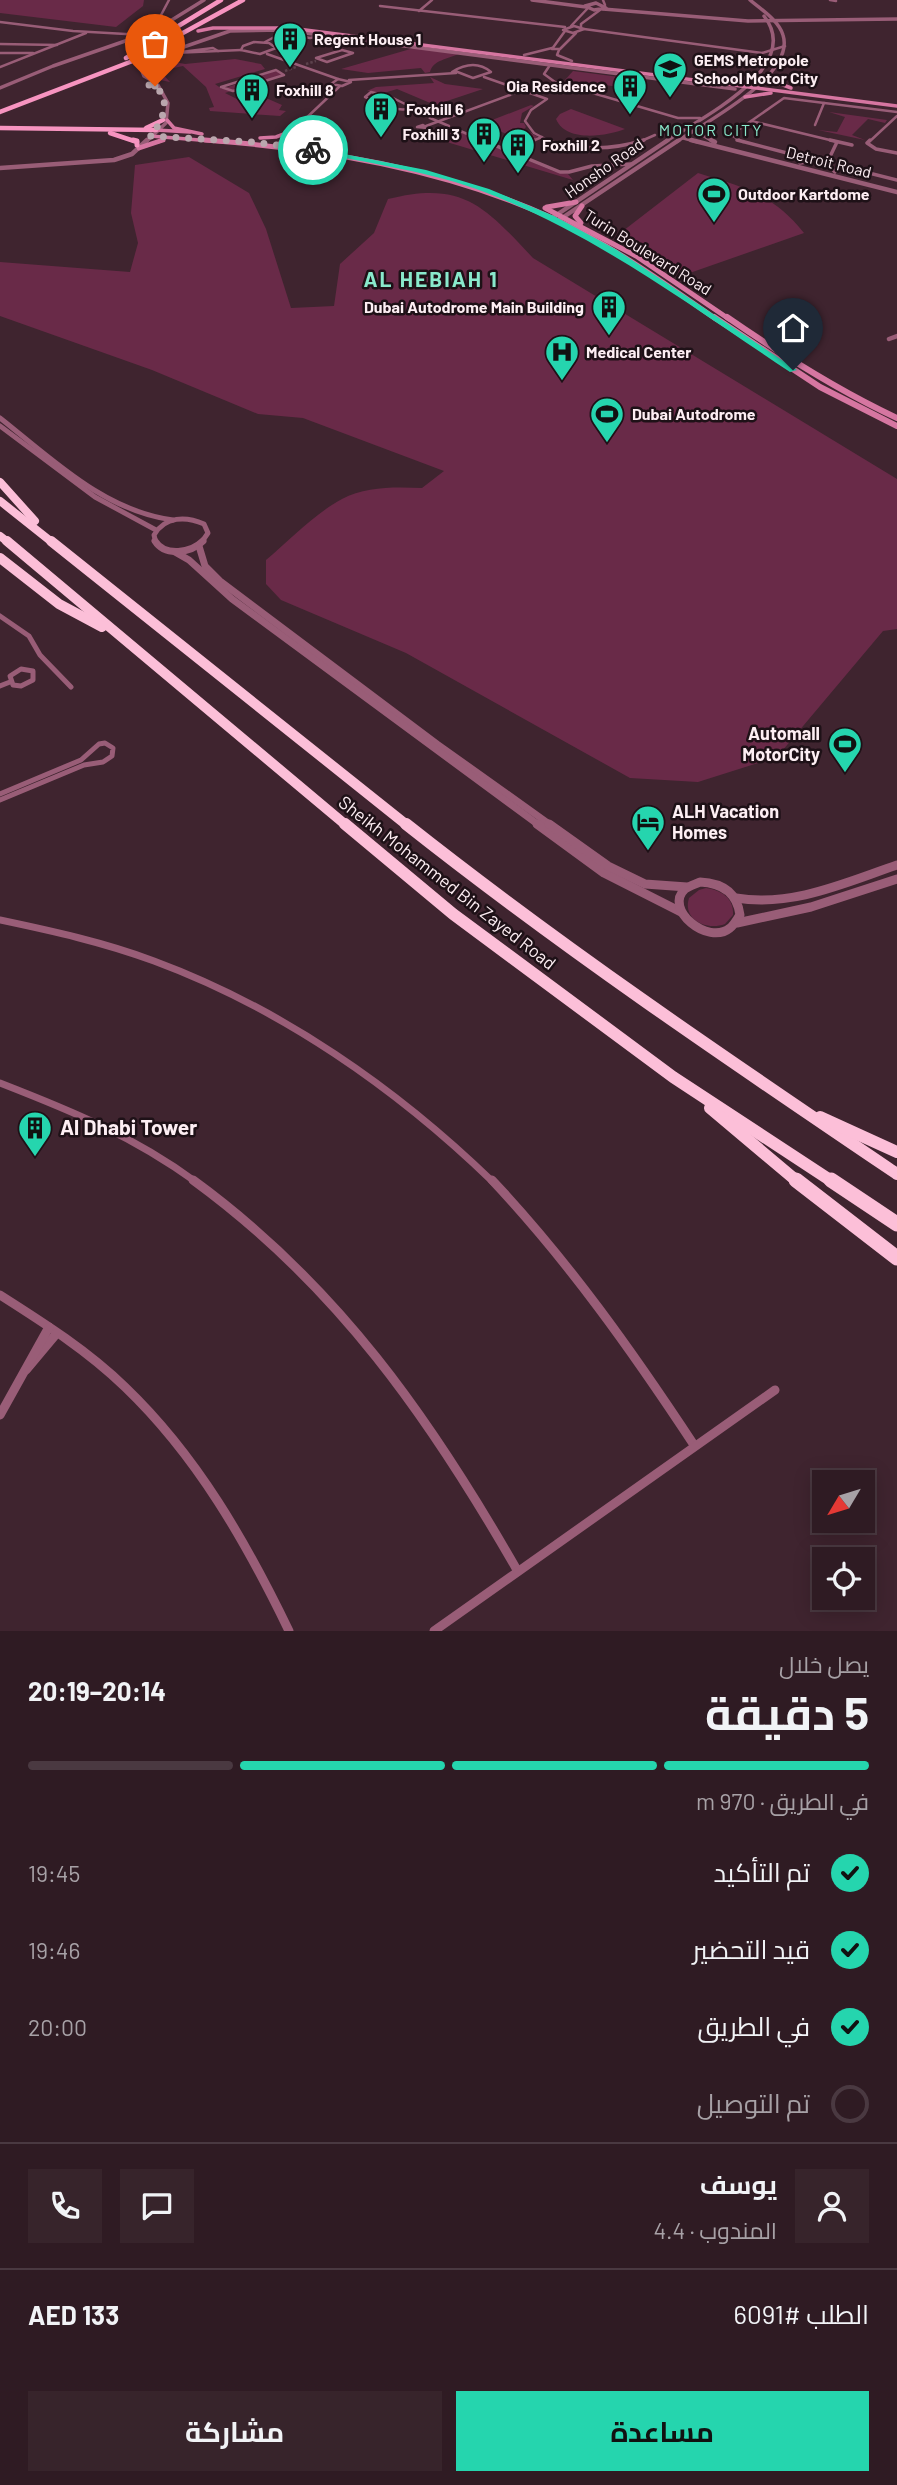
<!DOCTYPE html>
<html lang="ar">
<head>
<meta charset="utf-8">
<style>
  :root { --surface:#2f1b23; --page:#37242b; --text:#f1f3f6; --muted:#a7a1a6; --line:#4a3941; --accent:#25d5ae }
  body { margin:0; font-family:Barlow,Cairo,sans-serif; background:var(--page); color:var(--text); direction:rtl; height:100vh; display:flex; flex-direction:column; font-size:26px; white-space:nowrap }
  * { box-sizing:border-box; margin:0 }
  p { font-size:23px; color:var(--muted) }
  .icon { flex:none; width:38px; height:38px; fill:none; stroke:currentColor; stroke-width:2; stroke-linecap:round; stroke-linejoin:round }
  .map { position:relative; height:1631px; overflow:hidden; direction:ltr }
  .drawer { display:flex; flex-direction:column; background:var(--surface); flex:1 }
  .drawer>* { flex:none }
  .needle { width:46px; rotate:232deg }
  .fabs { position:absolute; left:812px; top:1470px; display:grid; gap:14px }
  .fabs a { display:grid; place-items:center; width:63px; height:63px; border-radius:0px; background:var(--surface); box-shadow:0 4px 18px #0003,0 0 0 2px var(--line); font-size:35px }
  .pin { position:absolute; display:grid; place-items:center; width:60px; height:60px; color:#fff; margin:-72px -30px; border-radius:50% 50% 50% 0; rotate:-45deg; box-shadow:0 0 7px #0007 }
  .pin .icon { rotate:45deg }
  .courier { position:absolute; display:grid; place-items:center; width:70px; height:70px; margin:-35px; border:5px solid #25d5ae; border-radius:50%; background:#fff; color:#222; box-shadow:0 2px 9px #0007 }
  .summary em { font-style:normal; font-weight:700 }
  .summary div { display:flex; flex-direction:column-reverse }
  .summary { display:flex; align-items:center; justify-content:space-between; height:119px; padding:0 28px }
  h1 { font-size:46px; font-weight:700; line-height:52px }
  .bar { display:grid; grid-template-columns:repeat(4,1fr); gap:10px 7px; align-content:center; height:84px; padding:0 28px }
  .bar i { height:9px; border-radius:5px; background:var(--line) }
  .bar .active { background:var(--accent) }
  .bar p { grid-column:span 4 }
  .line { display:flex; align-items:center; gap:18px; padding:0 28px; border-top:2px solid var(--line) }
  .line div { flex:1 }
  .round { display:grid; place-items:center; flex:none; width:74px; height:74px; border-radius:0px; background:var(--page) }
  ol { padding:0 28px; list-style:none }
  li { display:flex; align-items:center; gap:21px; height:77px }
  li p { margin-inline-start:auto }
  li .icon { padding:7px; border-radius:50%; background:var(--accent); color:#111; stroke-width:4 }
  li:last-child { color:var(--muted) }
  li i { width:38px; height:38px; border:4px solid var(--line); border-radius:50% }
  .primary-button { display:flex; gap:14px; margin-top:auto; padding:14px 28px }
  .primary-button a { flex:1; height:80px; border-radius:0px; background:var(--accent); color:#111; font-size:28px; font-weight:700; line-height:80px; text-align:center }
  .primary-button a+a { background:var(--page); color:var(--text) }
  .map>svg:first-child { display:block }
</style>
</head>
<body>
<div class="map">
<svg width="897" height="1631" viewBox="0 0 897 1631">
  <rect width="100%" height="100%" fill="#3f242f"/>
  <g fill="#692a48">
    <path d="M0 0H144L143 6 116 27 0 13Z"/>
    <path d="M414 48 458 54C448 59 433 60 430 72L425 73 421 68 368 73 341 69Z"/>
    <path d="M171 54 175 62 185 64 235 59 261 64 265 69 215 84 222 89 275 71 284 74 225 93 239 100 257 94 282 105 279 110 286 111 280 116 210 111 209 108 214 107 206 87 183 66 160 71 170 82 155 79 148 73 149 68 166 60Z"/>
    <path d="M573 71 627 78 620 87 565 80Z"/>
    <path d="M430 77 445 84 483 89 435 105 397 89 384 93 367 91 376 87 434 83Z"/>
    <path d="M531 105 534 106 522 113 520 123H524L526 127 524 129 538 137 527 142 489 127 487 122Z"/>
    <path d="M571 109 625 129C607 136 566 143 556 119L560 114Z"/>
    <path d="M829 112 887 120 885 123 868 119 852 135 865 140 818 130 837 132 845 117Z"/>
    <path d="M458 131 553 171 568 174 573 180 450 143 439 137Z"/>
    <path d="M189 157 249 193 266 229 291 308 334 306 340 264 374 233 388 199C463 180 485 207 533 258L897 479V629L883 631 777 757 698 782 630 778 406 653 281 600 266 584V560C290 540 314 514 342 499 366 486 396 487 422 488L444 471 303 418 258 414 152 370 0 316V262L130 272 138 243 131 213 135 165Z"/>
    <path d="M698 173C743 187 773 194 804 233L684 275 647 257 658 254 643 243 620 237 619 234Z"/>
    <path d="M706 888C721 890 734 898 733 915L725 924C707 931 682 920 689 898L699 890Z"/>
  </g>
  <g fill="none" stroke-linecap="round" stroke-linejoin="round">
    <g stroke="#5c424c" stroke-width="2.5" stroke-dasharray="2.5 2" stroke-linecap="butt">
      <path d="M306 64 316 61"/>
      <path d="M285 71 296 67"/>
      <path d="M510 95 520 91"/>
      <path d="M420 114 430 118"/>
    </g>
    <g stroke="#995d77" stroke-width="2.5">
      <path d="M603 0 605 5"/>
      <path d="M830 0 836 1"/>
      <path d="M380 6 565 27"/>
      <path d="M419 11 432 0"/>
      <path d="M0 22 73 31 143 35"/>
      <path d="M140 25 160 17 169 0"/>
      <path d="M571 26 588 8"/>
      <path d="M574 26 584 29 573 33 563 30Z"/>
      <path d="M581 28V24L600 10"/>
      <path d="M584 29 762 53 785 46"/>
      <path d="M565 31 552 49H560L576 33"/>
      <path d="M254 42 269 43 276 48 260 54 241 50 243 46Z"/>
      <path d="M265 42 282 33 310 38 324 35"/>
      <path d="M0 44 57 45"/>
      <path d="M213 48 218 51 173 53Z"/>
      <path d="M342 50 353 53 327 62 316 58Z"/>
      <path d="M559 50 557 55 572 61"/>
      <path d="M218 51 241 50"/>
      <path d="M0 53H33"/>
      <path d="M267 54 338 79"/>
      <path d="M524 55 552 48"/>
      <path d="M550 65 544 74 555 82 678 118H700"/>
      <path d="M0 67 86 33"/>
      <path d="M276 70 284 75 233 91 221 87Z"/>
      <path d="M452 72C465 64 479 62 491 72L473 78 455 71"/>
      <path d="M484 77 547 99 531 110 525 121 534 133 551 142"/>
      <path d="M338 79 351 82 342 86 331 84Z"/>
      <path d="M349 80 456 73"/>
      <path d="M371 92 391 97 413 108C396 113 381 104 365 97Z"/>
      <path d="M430 118 449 126"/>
      <path d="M751 121 838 142"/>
      <path d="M423 125 427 128 417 127Z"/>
      <path d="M815 125 824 103"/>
      <path d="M426 126 510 95"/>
      <path d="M458 130 486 142"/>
      <path d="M281 142 340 86"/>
      <path d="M287 142 311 116"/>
      <path d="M530 142 542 137"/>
      <path d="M639 142 655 135"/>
      <path d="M743 142 731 135 784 98 897 112"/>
      <path d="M869 142 897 116"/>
    </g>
    <g stroke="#995d77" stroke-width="3.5">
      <path d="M482 140 560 172H569L592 166 632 164"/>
      <path d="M546 140C577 151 613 150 644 140"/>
      <path d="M737 140 810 159"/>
      <path d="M830 140 852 145"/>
      <path d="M870 140 867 143 876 149 897 153"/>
      <path d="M277 145 282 140"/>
      <path d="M283 146 289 140"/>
      <path d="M508 150 534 140"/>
      <path d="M843 161 841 165 845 167 897 180"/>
      <path d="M800 163 829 159"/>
      <path d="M835 172 827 163 837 142"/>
    </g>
    <path stroke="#995d77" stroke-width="4.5" d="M889 339 897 336"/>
    <g stroke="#995d77" stroke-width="5">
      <path d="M0 616 29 636 40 655 71 687"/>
      <path d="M21 669 33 671V680L21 686 13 685 10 676Z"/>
      <path d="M0 686 10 682"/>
      <path d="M0 794 81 760 99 744 105 743 113 748 112 756 103 762 84 765 0 800"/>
    </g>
    <g stroke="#995d77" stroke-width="7">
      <path d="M0 920C52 931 103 942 154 961 281 1008 396 1088 493 1182"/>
      <path d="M0 1083C72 1111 133 1136 196 1182"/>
    </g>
    <g stroke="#995d77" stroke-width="9">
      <path d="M193 1180C337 1285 430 1418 517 1570"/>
      <path d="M492 1180C569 1262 632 1351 694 1445"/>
      <path d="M0 1295C44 1323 88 1351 125 1387 197 1456 246 1542 289 1631"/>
      <path d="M26 1370 57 1333"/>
      <path d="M0 1415 49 1327"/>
      <path d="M434 1631 775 1390"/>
    </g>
    <g stroke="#995d77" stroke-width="3.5">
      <path d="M532 0 586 7"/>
      <path d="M596 3 606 8 594 10 585 6Z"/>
      <path d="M603 9 748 21 897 19"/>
      <path d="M156 83 144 76 142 71 172 51 230 31 282 30 735 89"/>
      <path d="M0 88 53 66 154 31 204 0"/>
      <path d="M707 125 701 134 714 142"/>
      <path d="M680 137 698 142"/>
      <path d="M146 142 166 123 168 103 158 85"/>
      <path d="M665 142C700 118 805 68 764 16"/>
      <path d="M676 142C704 123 796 76 783 35 779 21 761 9 750 0"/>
    </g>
    <g stroke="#995d77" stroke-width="4.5">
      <path d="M691 140 897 192"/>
      <path d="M711 140 715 142"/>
      <path d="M0 168 114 160 132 154 147 140"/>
      <path d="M552 218 668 140"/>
      <path d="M559 220 679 140"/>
    </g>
    <g stroke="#995d77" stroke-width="5">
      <path d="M0 418C52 459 104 511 173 520"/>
      <path d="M0 426 95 497 156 530"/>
      <path d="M156 543 154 535C165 516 186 516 204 524L208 533 201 543"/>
    </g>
    <g stroke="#995d77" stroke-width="7">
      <path d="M155 541C165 557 191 553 203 541"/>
      <path d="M199 546 205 566 220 581 437 744 552 826"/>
      <path d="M175 552 189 560 232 599 540 826"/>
    </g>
    <g stroke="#995d77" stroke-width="9">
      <path d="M537 824 604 873 681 912"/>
      <path d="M549 824 608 866 645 884 687 887"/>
      <path d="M700 882C721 883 737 892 740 915 737 919 734 925 730 928 708 946 663 909 685 889 689 886 696 884 700 882Z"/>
      <path d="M736 898C793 907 844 883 897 865"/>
      <path d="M737 923 811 907 897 879"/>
    </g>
    <g stroke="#d676a1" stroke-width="3.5">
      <path d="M198 31 213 28H290L897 106"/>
      <path d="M770 75 778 83 791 88"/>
      <path d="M729 80 759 76"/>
      <path d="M745 97 771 93"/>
      <path d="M167 120 174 128 202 134"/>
      <path d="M156 130 190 132"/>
      <path d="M297 132 296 139 301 142"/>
      <path d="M150 136 224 142"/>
      <path d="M260 138 276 137 289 132"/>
      <path d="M158 142 163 140"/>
    </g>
    <g stroke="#d676a1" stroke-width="5">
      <path d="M205 140C323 149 441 168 550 217 609 243 663 282 716 319"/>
      <path d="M298 140 305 144"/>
      <path d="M139 148 163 140"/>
      <path d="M547 207 576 202"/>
      <path d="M545 208 636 256 729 319"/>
      <path d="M581 223 575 216 582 206"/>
    </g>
    <g stroke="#d676a1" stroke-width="6">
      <path d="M714 317 820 387 897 426"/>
      <path d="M727 317C782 355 837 390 897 418"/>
    </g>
    <g stroke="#f794c0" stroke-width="4.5">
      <path d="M126 58 221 0"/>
      <path d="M0 112 130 62 243 0"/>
      <path d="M0 128 156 130"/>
      <path d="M146 128 163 120"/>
      <path d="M110 133 137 142"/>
    </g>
    <path stroke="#f794c0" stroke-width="5" d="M133 140 137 141V145"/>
    <g stroke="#fcbfd8" stroke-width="8">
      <path d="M0 482 35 521"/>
      <path d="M0 501 53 543"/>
      <path d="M0 536 9 543"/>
    </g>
    <g stroke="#fcbfd8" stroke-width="10">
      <path d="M7 541 347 826"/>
      <path d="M51 541 408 826"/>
      <path d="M0 558 59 604 102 627"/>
    </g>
    <g stroke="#fcbfd8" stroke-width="12">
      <path d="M345 824 453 914 673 1077 833 1182"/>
      <path d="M406 824C564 949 730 1061 897 1174"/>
      <path d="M710 1108 798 1182"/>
      <path d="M820 1117 897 1152"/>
    </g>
    <g stroke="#fcbfd8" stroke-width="15">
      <path d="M796 1180 897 1258"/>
      <path d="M831 1180 897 1224"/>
    </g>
  </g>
  <path fill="#25d5ae" d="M313 148 426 170 489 189 554 216 617 250 797 370 790 372C692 307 598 236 487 193 431 171 370 164 311 151Z"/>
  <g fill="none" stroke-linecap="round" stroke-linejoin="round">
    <path stroke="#baa7ae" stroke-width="7" stroke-dasharray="0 12.6" d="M155 86 158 84 149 85C174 92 164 122 150 136L253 142 313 150"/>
  </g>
  <defs>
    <g id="building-pin" transform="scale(1.75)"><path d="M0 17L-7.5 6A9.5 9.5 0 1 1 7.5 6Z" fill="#25d5ae" stroke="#1e1117"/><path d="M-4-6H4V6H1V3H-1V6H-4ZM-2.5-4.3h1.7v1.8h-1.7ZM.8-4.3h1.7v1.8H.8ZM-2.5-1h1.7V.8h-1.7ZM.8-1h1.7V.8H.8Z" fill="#111"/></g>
    <g id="school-pin" transform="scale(1.75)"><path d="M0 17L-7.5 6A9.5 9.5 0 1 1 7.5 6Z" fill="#25d5ae" stroke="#1e1117"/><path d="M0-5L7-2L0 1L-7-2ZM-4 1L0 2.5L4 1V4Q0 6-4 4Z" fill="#111"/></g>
    <g id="stadium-pin" transform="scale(1.75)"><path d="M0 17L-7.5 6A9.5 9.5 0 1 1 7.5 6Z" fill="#25d5ae" stroke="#1e1117"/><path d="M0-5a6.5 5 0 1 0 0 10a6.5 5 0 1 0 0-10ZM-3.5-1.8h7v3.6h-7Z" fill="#111"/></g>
    <g id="hospital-pin" transform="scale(1.75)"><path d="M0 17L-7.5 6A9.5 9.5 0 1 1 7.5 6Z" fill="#25d5ae" stroke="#1e1117"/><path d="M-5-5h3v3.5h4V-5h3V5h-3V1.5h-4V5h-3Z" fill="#111"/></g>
    <g id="hotel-pin" transform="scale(1.75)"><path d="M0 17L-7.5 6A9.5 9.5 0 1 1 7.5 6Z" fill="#25d5ae" stroke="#1e1117"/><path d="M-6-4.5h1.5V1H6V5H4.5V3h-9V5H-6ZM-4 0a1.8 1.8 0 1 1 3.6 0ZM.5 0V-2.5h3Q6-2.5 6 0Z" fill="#111"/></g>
  </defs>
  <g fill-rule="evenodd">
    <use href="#building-pin" x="290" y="39"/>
    <use href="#school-pin" x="670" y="69"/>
    <use href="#building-pin" x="630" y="86"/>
    <use href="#building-pin" x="252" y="90"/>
    <use href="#building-pin" x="381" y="109"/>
    <use href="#building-pin" x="484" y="134"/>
    <use href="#building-pin" x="518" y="145"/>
    <use href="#stadium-pin" x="714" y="194"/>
    <use href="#building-pin" x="609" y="307"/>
    <use href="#hospital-pin" x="562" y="352"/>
    <use href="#stadium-pin" x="607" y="414"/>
    <use href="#stadium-pin" x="845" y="744"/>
    <use href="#hotel-pin" x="648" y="822"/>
    <use href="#building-pin" x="35" y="1128"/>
  </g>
  <g text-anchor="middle" stroke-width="5" stroke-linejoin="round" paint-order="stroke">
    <g font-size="16" font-weight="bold" fill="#fdeef3" stroke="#1e1117" text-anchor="start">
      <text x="314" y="45">Regent House 1</text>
      <text x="694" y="66">GEMS Metropole<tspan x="694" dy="18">School Motor City</tspan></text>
      <text x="606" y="92" text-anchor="end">Oia Residence</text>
      <text x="276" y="96">Foxhill 8</text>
      <text x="406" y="115">Foxhill 6</text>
      <text x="460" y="140" text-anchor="end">Foxhill 3</text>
      <text x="542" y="151">Foxhill 2</text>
      <text x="738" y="200">Outdoor Kartdome</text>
      <text x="584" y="313" text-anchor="end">Dubai Autodrome Main Building</text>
      <text x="586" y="358">Medical Center</text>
      <text x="632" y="420">Dubai Autodrome</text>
    </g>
    <g font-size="16" letter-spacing="2" fill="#89e9cc" stroke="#1e1117">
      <text x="711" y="136">MOTOR CITY</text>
    </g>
    <g font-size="16" fill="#fdeef3" stroke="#1e1117">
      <text transform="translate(829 162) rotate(14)" y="6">Detroit Road</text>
      <text transform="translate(604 168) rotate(-35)" y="6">Honsho Road</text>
      <text transform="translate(648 252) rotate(32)" y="6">Turin Boulevard Road</text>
    </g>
    <g font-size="18" font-weight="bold" fill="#fdeef3" stroke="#1e1117" text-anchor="end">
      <text x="820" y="740">Automall<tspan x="820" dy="21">MotorCity</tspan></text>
      <text x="672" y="818" text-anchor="start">ALH Vacation<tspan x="672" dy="21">Homes</tspan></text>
    </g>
    <g font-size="18" fill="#fdeef3" stroke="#1e1117">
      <text transform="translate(447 883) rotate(38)" y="6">Sheikh Mohammed Bin Zayed Road</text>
    </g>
    <g font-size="21" font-weight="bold" letter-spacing="2" fill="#89e9cc" stroke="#1e1117">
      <text x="431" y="287">AL HEBIAH 1</text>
    </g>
    <g font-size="21" font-weight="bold" fill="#fdeef3" stroke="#1e1117" text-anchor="start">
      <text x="60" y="1135">Al Dhabi Tower</text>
    </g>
  </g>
</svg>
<div class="fabs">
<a><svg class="needle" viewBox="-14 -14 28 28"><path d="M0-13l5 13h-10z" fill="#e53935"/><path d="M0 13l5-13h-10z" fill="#a7a1a6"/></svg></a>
<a><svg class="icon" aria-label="locate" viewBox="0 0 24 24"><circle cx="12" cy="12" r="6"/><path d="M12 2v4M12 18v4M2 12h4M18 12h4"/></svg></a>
</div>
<div class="pin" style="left:155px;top:86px;background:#ea580c"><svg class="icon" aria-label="bag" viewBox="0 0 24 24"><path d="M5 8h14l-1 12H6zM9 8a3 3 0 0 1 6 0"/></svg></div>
<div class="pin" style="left:793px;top:370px;background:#1f2937"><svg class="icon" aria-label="home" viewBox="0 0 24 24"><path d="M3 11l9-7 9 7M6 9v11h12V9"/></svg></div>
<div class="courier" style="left:313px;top:150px"><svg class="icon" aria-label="bike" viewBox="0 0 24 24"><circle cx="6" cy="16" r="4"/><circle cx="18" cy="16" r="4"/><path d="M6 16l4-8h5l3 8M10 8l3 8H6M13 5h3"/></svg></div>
</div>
<section class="drawer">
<div class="summary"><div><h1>5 دقيقة</h1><p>يصل خلال</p></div><em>20:14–20:19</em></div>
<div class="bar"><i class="active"></i><i class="active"></i><i class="active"></i><i></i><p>في الطريق · 970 m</p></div>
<ol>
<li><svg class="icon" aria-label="check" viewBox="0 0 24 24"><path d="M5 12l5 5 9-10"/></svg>تم التأكيد<p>19:45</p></li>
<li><svg class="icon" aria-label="check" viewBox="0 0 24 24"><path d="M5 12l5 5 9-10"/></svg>قيد التحضير<p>19:46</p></li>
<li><svg class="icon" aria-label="check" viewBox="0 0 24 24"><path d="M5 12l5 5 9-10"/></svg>في الطريق<p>20:00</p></li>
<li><i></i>تم التوصيل</li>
</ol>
<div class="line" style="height:126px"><a class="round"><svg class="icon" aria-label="person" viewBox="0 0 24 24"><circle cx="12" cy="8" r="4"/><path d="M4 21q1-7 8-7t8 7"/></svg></a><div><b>يوسف</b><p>المندوب · 4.4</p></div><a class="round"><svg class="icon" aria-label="chat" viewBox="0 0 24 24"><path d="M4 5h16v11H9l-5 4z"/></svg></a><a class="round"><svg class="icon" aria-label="phone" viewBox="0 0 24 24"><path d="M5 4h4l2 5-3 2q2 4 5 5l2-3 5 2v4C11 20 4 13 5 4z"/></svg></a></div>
<div class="line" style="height:91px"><div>الطلب #6091</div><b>AED 133</b></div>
<div class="primary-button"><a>مساعدة</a><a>مشاركة</a></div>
</section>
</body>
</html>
